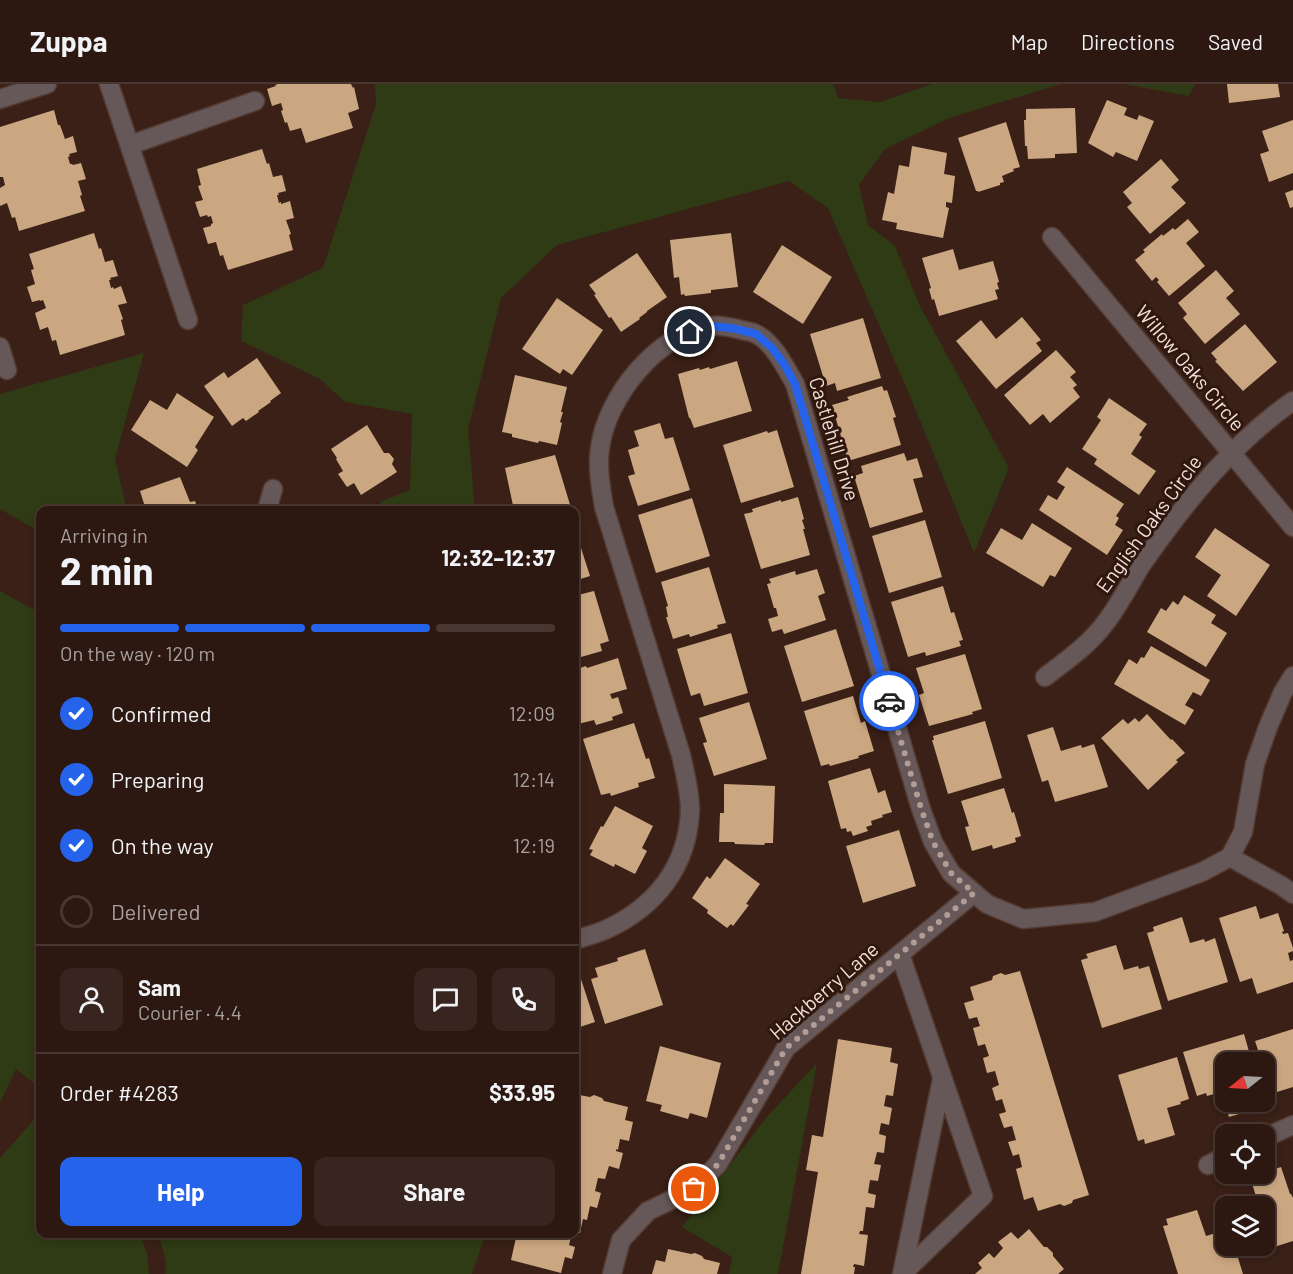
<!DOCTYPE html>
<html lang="en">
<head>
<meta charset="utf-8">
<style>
  :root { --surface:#2c1811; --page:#38251f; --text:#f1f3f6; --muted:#a6a09f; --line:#483731; --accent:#2563eb }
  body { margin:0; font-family:Barlow,sans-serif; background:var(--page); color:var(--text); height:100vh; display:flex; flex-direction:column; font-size:22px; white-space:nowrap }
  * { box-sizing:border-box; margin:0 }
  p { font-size:20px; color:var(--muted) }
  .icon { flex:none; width:33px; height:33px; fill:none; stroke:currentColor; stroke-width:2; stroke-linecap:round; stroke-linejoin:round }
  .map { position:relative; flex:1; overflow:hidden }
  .details { position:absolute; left:36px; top:422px; width:543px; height:732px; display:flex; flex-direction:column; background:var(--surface); border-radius:12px; box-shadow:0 3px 9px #0003,0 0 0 2px var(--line) }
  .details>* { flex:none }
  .needle { width:39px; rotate:252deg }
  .tools { position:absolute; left:1215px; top:968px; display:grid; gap:12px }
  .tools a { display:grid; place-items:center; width:60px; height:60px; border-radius:12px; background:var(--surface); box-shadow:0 3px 9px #0003,0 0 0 2px var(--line); font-size:30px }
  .pin { position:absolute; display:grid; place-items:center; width:51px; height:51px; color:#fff; margin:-26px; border:3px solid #fff; border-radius:50%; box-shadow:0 2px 6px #0007 }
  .courier { position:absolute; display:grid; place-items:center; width:60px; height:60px; margin:-30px; border:4px solid #2563eb; border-radius:50%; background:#fff; color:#222; box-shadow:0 2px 8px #0007 }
  .overview em { font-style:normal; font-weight:700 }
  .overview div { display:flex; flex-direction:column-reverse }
  .overview { display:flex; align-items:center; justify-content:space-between; height:102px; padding:0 24px }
  h1 { font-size:39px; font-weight:700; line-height:45px }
  .bar { display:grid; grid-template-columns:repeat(4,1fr); gap:9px 6px; align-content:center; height:72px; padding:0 24px }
  .bar i { height:8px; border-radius:4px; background:var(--line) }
  .bar .selected { background:var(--accent) }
  .bar p { grid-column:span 4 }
  .line { display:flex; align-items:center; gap:15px; padding:0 24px; border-top:2px solid var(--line) }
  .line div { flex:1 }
  .round { display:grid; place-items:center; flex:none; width:63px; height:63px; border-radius:12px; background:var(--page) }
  ol { padding:0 24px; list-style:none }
  li { display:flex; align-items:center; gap:18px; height:66px }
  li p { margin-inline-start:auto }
  li .icon { padding:6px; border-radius:50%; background:var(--accent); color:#fff; stroke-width:4 }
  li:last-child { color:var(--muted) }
  li i { width:33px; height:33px; border:3px solid var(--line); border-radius:50% }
  .primary-button { display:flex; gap:12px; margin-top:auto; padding:12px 24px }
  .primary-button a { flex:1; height:69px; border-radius:12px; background:var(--accent); color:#fff; font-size:24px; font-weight:700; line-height:69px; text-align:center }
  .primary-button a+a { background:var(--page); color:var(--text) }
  header { display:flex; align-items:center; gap:36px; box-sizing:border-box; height:84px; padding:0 30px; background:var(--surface); border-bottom:2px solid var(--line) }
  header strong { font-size:28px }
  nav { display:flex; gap:33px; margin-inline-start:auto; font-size:21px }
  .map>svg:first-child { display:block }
</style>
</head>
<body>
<header>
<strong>Zuppa</strong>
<nav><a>Map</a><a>Directions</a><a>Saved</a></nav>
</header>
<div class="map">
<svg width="1293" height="1190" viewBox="0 0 1293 1190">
  <rect width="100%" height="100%" fill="#3a2017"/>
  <g fill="#2e3b14">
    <path d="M375 0H833L838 14 880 18 932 0H1061L949 34 885 65 859 101 868 141 895 162 920 222 1009 384 974 469 910 312 828 124 789 97 557 161 501 214 468 345 475 426H381L380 418 410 406 412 330 345 318 320 295 241 257 243 221 323 184 376 20Z"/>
    <path d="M1123 0H1195L1189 12Z"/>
    <path d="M144 269 115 375 127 426H40V448L0 425V310Z"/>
    <path d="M0 507 40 529V1004L16 985 0 1019Z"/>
    <path d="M817 979 778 1190H729L732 1173 682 1143 766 1034Z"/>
    <path d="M40 1029V1149H139L147 1169 149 1190H0V1074Z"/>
    <path d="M158 1149H486L472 1190H165L166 1178Z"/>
  </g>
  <g fill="#cba781">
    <path d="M278 0H351L353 4 354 3 359 25 348 29 353 44 306 59 301 44 290 47 287 38 285 39 281 27 283 26 281 19 272 22 267 5 276 2 275 1Z"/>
    <path d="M1227 0H1278L1280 13 1229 19Z"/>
    <path d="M1107 16 1127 24 1124 31 1137 36 1139 31 1154 37 1137 77 1116 68 1113 73 1088 59Z"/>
    <path d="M1075 24 1077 69 1055 70V74L1028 75 1027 62H1025L1024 36H1026V25Z"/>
    <path d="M54 26 58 41H60L65 55 73 52 77 68 69 70 70 72 68 73 70 80H72L73 81 81 79 86 95 78 97 82 111 80 112 85 127 19 147 15 133 12 134 7 119 0 122V104L5 101 3 93H0V43Z"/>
    <path d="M1293 36V89L1269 98 1260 70 1269 67 1262 47Z"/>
    <path d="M1006 38 1020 83 1013 85 1014 87 1002 92 1004 98 1000 99V101L978 108V107H976L958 54Z"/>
    <path d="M912 62 947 69 944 90 955 92 952 119 946 118V123L949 124 943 154 896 145 897 139 882 136 888 108 894 110 899 81 909 83Z"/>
    <path d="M262 65 267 80 269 79 273 93 282 91 286 107 278 109 279 111H277L279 119 281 118V120L290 117 294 134 286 136 291 150 289 151 293 166 228 186 223 171 220 172 216 158 208 160 203 144 211 142V140L213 139 211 132 208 133 207 131 200 133 195 118 203 116 198 102 201 101 197 85Z"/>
    <path d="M1161 75 1179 96 1171 103 1186 119 1150 150 1127 123 1132 119 1123 108Z"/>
    <path d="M1293 106V123L1290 124 1285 109Z"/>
    <path d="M1188 135 1199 148 1186 159 1205 182 1169 212 1157 198 1159 196 1156 193 1152 197 1135 176 1145 168 1143 166 1162 150 1163 152 1173 144 1175 146Z"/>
    <path d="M94 149 99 165 101 164 105 178 113 176 118 192 110 194 111 196H109L111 204 113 203 114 205 121 202 127 219 118 221 123 235 121 236 125 251 60 271 56 256 52 257 48 243 40 246 35 229 46 224 43 216 40 217V216L32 218 27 203 35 200 31 186 34 185 29 170Z"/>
    <path d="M731 149 738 203 711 206V209L685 212 684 210 681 211 679 193 674 194 670 156Z"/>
    <path d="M782 161 832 193 803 240 753 208Z"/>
    <path d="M953 165 959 186 993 177 999 198 997 199 999 205 995 206 998 215 939 232 934 215 932 216 929 205 931 204 922 174Z"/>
    <path d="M637 169 667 213 647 227V228L639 234 640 235 621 248 611 233 609 234 594 211 596 210 589 201Z"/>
    <path d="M1216 186 1234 207 1226 214 1240 230 1205 260 1183 234 1187 230 1178 219Z"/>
    <path d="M557 214 603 246 572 291 563 285 560 290 522 265Z"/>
    <path d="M1022 233 1041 256 1036 259 1042 267 996 305 956 257 981 236 996 255Z"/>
    <path d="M863 234 881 294 837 307 835 299 826 302 810 250Z"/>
    <path d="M1245 240 1277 278 1243 307 1215 277 1217 276 1211 269Z"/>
    <path d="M1056 266 1076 288 1070 293 1077 301 1073 304 1080 313 1050 339 1043 330 1030 341 1004 311Z"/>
    <path d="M257 274 281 309 270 317 271 318 258 327 259 328 246 337 243 334 232 342 204 302 224 288 228 294Z"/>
    <path d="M737 277 752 327 694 344 690 334H689L678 290 699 284 700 286 709 283 710 285Z"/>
    <path d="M515 291 567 303 561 328H563L560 338 562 339 557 361 539 357 538 359 512 353V350L502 348Z"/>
    <path d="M882 302 884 307 887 306 896 333 893 334 901 361 848 377 832 321 849 316 847 313Z"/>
    <path d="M177 309 214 333 195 363 198 366 187 383 131 346 150 316 167 326Z"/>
    <path d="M1109 314 1147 340 1139 351 1142 353 1131 370 1156 387 1139 411 1094 380 1097 375 1082 365 1101 336 1097 333Z"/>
    <path d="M660 339 665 355 673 353 690 406 638 422 628 392 635 390 628 366 639 362 634 347Z"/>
    <path d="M367 341 384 369H389L394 375 392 380 397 388 361 411 354 399 347 403 338 390 343 387 336 375 337 374 331 365Z"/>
    <path d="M777 346 794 403 741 419 723 361 767 347 768 349Z"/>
    <path d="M904 369 907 377 917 374 923 393 913 395 923 428 870 444 854 392 863 389 861 382Z"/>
    <path d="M555 371 571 424 562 426H514L505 384Z"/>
    <path d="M1067 383 1124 420 1116 432 1119 434 1115 441 1123 446 1107 471 1039 426 1048 411 1057 416 1065 403 1057 398Z"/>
    <path d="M180 393 190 418 195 417 198 426H146L140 407Z"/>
    <path d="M798 413 804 435 802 436 805 445H803L810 471 761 485 744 430 753 428 752 425 781 416V418Z"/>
    <path d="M692 414 710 472 656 489 638 431Z"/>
    <path d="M925 436 942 493 889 509 872 452Z"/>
    <path d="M1032 439 1072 464 1055 493 1050 491 1043 503 986 469 1001 444 1022 456Z"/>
    <path d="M1215 444 1270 481 1236 532 1207 512 1221 491 1195 473Z"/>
    <path d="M574 450 580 464H581L590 492 574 497Z"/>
    <path d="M709 483 726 539 717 541 718 544 690 553 689 550 673 555 666 533H668L666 523 668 522 661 498Z"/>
    <path d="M817 485 825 509 818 512 826 536 784 550 782 545 772 548 768 535 778 532 776 524H774L767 500 771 499 769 495 795 487 796 491Z"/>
    <path d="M943 502 951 529 954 528 963 556 959 557 961 562 926 572 925 568 908 573 891 518Z"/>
    <path d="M594 507 609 557 600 560 602 567 574 575V512Z"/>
    <path d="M1184 511 1216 531 1211 539 1227 549 1206 583 1147 548 1161 524 1166 527 1173 517 1178 521Z"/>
    <path d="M836 545 854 602 802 618 784 562Z"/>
    <path d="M731 549 748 609 704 622 700 609 691 612 677 565Z"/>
    <path d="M1151 562 1210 596 1201 612 1193 608 1185 621 1194 626 1185 641 1114 600 1129 575 1137 580 1141 573 1144 574Z"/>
    <path d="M965 570 982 625 972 628 973 630 929 642 919 611 924 609 916 584Z"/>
    <path d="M618 574 627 605 610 610 612 615 618 613 623 629 612 633 613 636 596 641 594 636 574 641V586L586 582 587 584Z"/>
    <path d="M853 612 861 639 865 637 874 667 858 672 859 674 830 682 829 680 821 682 804 627Z"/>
    <path d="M749 618 767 675 714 692 703 659 707 658 699 634Z"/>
    <path d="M1147 630 1171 656 1172 655 1185 669 1176 676 1178 678 1148 706 1101 654 1123 635 1128 640 1135 634 1139 638Z"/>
    <path d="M985 637 1002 694 948 710 932 656H934L933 652Z"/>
    <path d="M634 639 646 675 649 674 655 694 638 699 639 703 611 712 610 709 601 711 583 655Z"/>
    <path d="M1053 643 1061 667 1081 661 1082 664 1094 660 1108 703 1055 718 1048 696 1042 698 1027 651Z"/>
    <path d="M870 684 878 709 885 706 892 728 882 731 883 733 871 737 872 741 866 743 868 747 853 752 851 747 847 748 846 744 841 745 828 697Z"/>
    <path d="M724 700 775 702 773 759H765L764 761 735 760 734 758H719L720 729H724Z"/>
    <path d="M1004 704 1012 729 1014 728 1021 752 1015 754 1016 758 993 765 992 761 972 767 965 743 969 742 961 717Z"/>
    <path d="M615 722 653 742 642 764 647 767 635 790 615 780 614 783 590 771 593 766 589 765 601 742 603 743Z"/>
    <path d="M899 746 916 802 863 819 846 762Z"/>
    <path d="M725 774 760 800 746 820 749 821 733 842 731 840 727 844 707 829 708 826 692 814 707 792 710 795Z"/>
    <path d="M1256 822 1260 835 1278 829 1284 847 1282 848 1283 850 1288 849 1293 864V867L1288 869 1290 877 1293 876V898L1257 910 1252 894 1240 898 1219 834Z"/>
    <path d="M1182 833 1190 859 1204 855 1205 858 1215 854 1228 898 1168 917 1147 849 1154 847 1153 843Z"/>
    <path d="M1116 861 1124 886 1138 882 1139 885 1149 882 1162 925 1102 944 1081 876 1088 874 1086 870Z"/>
    <path d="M645 865 663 921 605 940 591 895 598 893 595 884 618 877 617 874Z"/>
    <path d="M1020 887 1089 1111 1073 1116 1072 1119 1064 1122 1060 1120 1038 1127 1033 1113 1024 1116 1016 1085 1022 1083 1019 1070 1013 1072 1008 1058 1016 1056 1012 1042 1004 1044 999 1030 1006 1028 1002 1015 996 1017 992 1004 999 1001 995 987 987 989 983 974 989 972 985 960 978 962 973 944 980 942 977 933 969 935 964 919 974 916 970 903 992 896 993 892 1001 889 1005 891Z"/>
    <path d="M579 889 595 938 574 945V890Z"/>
    <path d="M1293 945V1003L1277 1008 1276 1005 1271 1007 1264 986V978H1262L1255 957Z"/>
    <path d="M1244 950 1252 978H1226V1017H1265L1258 1020 1259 1024 1229 1033 1221 1008 1207 1012 1206 1009 1197 1012 1183 968Z"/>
    <path d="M838 955 892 964 890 978 898 980 893 1012 886 1011 884 1022 892 1024 889 1041 881 1039 879 1050 886 1052 884 1069 877 1068 874 1080 881 1081 878 1097 870 1096 868 1109 876 1111 874 1124 866 1123 863 1147H860L859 1150 868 1151 864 1182 854 1180 853 1183H855L854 1190H801L818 1088 806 1086 812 1051 823 1053Z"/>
    <path d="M660 962 721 979 707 1034 690 1029 688 1035 660 1027 662 1021 646 1017Z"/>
    <path d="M1177 973 1189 1015 1180 1018 1181 1020 1167 1024 1175 1051 1145 1060 1144 1055 1138 1057 1118 991Z"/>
    <path d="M574 1010 590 1013 594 1011 602 1014 604 1017 628 1023 625 1036 633 1038 629 1057 620 1055 618 1066 616 1065V1067L623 1069 619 1085 609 1082 605 1095 598 1094 595 1107 601 1109 597 1124 590 1122 587 1136 583 1135 580 1149 574 1148Z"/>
    <path d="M1281 1083 1290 1110H1291L1293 1114V1157L1245 1172 1242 1161H1264V1122H1251L1258 1119 1250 1093Z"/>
    <path d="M1197 1126 1206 1152 1219 1148 1220 1150 1226 1149V1161H1234L1243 1190H1178L1163 1142 1168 1141 1166 1135Z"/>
    <path d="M1029 1145 1044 1163H1047L1053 1169V1172L1064 1185 1058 1190H975L982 1184 978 1179 989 1169 994 1174 996 1172 1003 1164 998 1158 1011 1148 1018 1155Z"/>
    <path d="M517 1149H572L569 1161 575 1163 572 1175 565 1173 561 1189 511 1176Z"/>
    <path d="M668 1165 691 1170 695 1169 702 1172 704 1175 720 1179 717 1190H652L656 1176 665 1178Z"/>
  </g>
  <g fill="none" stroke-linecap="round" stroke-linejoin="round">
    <g stroke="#543b32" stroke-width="21">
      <g id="minor">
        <path d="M109 0 188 236"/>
        <path d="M0 15 47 0"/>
        <path d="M130 61 255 17"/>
        <path d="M1052 153 1293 443"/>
        <path d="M0 263 7 286"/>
        <path d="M267 426 273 405"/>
        <path d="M1045 593C1067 576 1090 560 1106 538 1120 520 1130 499 1142 480 1185 419 1231 360 1293 317"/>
        <path d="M1230 773 1282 802 1293 810"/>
        <path d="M574 856C585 853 595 850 605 846 656 823 688 782 690 726 690 708 685 689 681 671L604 423C601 404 597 384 600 364 606 314 658 248 711 242 719 241 730 243 738 245 743 247 751 247 756 250 773 258 786 284 795 300L921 725 933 758 951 789 987 820 1023 835 1095 828 1202 788 1230 773 1243 748 1255 680 1268 643 1283 608 1293 592"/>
        <path d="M900 870 983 1112 902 1190"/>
        <path d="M1264 1054 1293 1041"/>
        <path d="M1208 1081 1226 1072"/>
        <path d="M612 1190 621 1156 648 1127 694 1105 718 1080 786 964 974 809"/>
        <path d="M902 1190 942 995"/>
      </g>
    </g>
    <use href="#minor" stroke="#665759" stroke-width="18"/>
  </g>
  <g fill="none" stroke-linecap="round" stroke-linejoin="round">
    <path stroke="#b29d96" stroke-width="6" stroke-dasharray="0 10.8" d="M694 1105 718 1080 786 964 974 809 951 789 933 758 921 724 889 617"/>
    <path stroke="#2563eb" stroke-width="8" d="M690 248 712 242 732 244 756 250 772 264 784 280 795 300 889 617"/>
  </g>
  <g text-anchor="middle" stroke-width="6" stroke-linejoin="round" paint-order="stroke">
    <g font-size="20" fill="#f2e0da" stroke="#30170e">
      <text transform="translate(1190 284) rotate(50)" y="7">Willow Oaks Circle</text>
      <text transform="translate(834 355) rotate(73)" y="7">Castlehill Drive</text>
      <text transform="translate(1149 440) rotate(-54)" y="7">English Oaks Circle</text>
      <text transform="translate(824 907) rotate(-41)" y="7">Hackberry Lane</text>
    </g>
  </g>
</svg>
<div class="tools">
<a><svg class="needle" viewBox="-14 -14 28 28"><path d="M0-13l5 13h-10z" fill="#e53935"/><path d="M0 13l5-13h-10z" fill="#a6a09f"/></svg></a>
<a><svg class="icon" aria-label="locate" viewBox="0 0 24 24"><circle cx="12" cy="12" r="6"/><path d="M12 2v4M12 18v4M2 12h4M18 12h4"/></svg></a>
<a><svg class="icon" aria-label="layers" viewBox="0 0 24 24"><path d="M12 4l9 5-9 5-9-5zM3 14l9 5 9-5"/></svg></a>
</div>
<div class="pin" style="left:694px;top:1105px;background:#ea580c"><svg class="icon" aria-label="bag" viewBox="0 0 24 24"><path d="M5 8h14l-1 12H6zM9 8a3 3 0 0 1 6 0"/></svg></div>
<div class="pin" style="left:690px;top:248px;background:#1f2937"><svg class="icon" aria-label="home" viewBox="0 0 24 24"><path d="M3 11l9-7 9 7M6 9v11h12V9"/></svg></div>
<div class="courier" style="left:889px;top:617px"><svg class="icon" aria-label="car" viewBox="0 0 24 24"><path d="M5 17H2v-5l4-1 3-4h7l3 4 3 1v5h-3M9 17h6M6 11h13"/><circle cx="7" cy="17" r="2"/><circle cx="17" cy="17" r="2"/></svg></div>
<section class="details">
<div class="overview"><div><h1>2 min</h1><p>Arriving in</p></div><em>12:32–12:37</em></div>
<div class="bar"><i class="selected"></i><i class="selected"></i><i class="selected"></i><i></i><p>On the way · 120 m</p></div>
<ol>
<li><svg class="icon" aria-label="check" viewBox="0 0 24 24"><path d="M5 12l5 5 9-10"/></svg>Confirmed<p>12:09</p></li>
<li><svg class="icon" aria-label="check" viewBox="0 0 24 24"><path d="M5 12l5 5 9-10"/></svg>Preparing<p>12:14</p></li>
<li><svg class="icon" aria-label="check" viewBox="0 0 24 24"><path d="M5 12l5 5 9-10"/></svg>On the way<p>12:19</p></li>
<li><i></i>Delivered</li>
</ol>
<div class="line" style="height:108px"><a class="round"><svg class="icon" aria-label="person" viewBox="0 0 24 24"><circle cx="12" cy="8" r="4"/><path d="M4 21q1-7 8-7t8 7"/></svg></a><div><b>Sam</b><p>Courier · 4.4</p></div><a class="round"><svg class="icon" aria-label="chat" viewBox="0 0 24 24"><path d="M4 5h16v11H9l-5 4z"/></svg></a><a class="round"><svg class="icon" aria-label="phone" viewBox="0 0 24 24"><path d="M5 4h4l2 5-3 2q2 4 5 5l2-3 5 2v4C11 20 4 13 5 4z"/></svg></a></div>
<div class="line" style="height:78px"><div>Order #4283</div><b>$33.95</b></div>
<div class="primary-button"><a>Help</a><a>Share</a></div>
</section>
</div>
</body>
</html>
